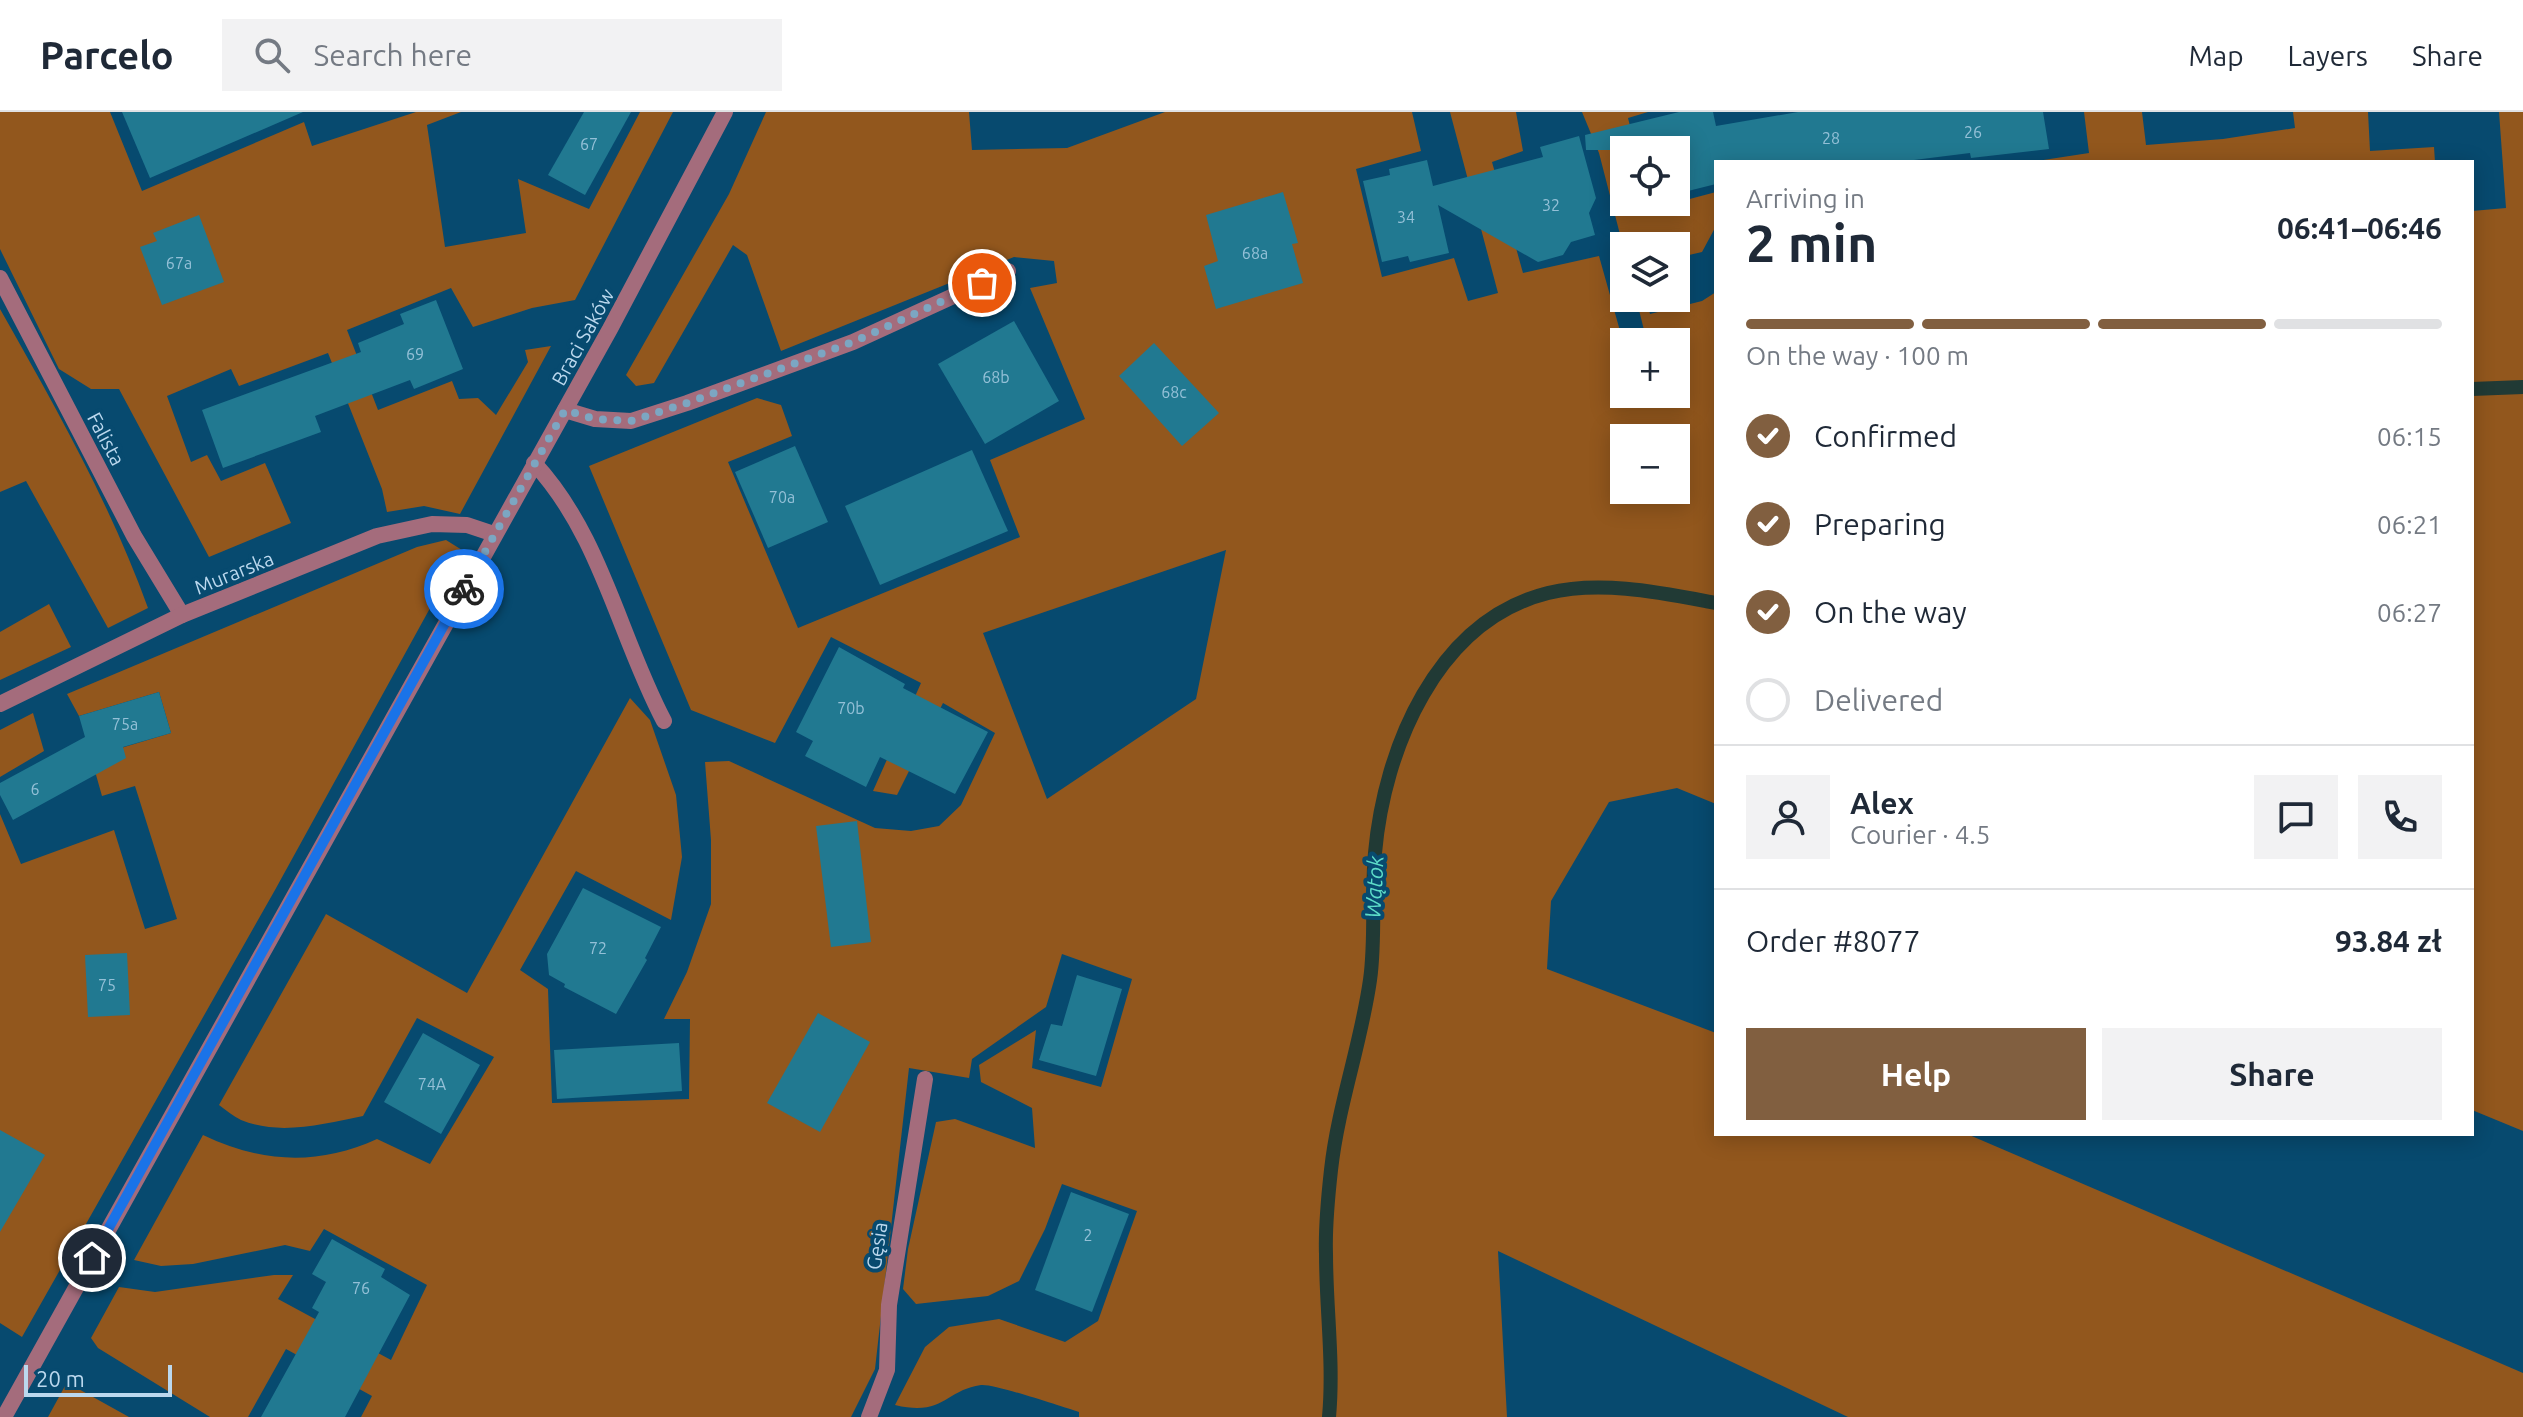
<!DOCTYPE html>
<html lang="en">
<head>
<meta charset="utf-8">
<style>
  :root { --surface:#fff; --page:#f2f2f3; --text:#1f2937; --muted:#747a83; --line:#e0e1e3; --accent:#815f40 }
  body { margin:0; font-family:Ubuntu,sans-serif; background:var(--page); color:var(--text); height:100vh; display:flex; flex-direction:column; font-size:30px; white-space:nowrap }
  * { box-sizing:border-box; margin:0 }
  p { font-size:26px; color:var(--muted) }
  .icon { flex:none; width:44px; height:44px; fill:none; stroke:currentColor; stroke-width:2; stroke-linecap:round; stroke-linejoin:round }
  .map { position:relative; flex:1; overflow:hidden }
  .side { position:absolute; left:1714px; top:48px; width:760px; height:976px; display:flex; flex-direction:column; background:var(--surface); border-radius:0px; box-shadow:0 4px 20px #0003 }
  .side>* { flex:none }
  .controls { position:absolute; left:1610px; top:24px; display:grid; gap:16px }
  .controls a { display:grid; place-items:center; width:80px; height:80px; border-radius:0px; background:var(--surface); box-shadow:0 4px 20px #0003; font-size:40px }
  .scale { position:absolute; left:24px; bottom:20px; width:148px; box-sizing:border-box; padding-left:8px; border:4px solid #bbd8ee; border-top:0; font-size:22px; line-height:28px; white-space:nowrap; color:#bbd8ee; -webkit-text-stroke:6px #074a6f; paint-order:stroke }
  .pin { position:absolute; display:grid; place-items:center; width:68px; height:68px; color:#fff; margin:-34px; border:4px solid #fff; border-radius:50%; box-shadow:0 2px 8px #0007 }
  .courier { position:absolute; display:grid; place-items:center; width:80px; height:80px; margin:-40px; border:6px solid #1a73e8; border-radius:50%; background:#fff; color:#222; box-shadow:0 2px 10px #0007 }
  .headline em { font-style:normal; font-weight:700 }
  .headline div { display:flex; flex-direction:column-reverse }
  .headline { display:flex; align-items:center; justify-content:space-between; height:136px; padding:0 32px }
  h1 { font-size:52px; font-weight:700; line-height:60px }
  .bar { display:grid; grid-template-columns:repeat(4,1fr); gap:12px 8px; align-content:center; height:96px; padding:0 32px }
  .bar i { height:10px; border-radius:6px; background:var(--line) }
  .bar .current { background:var(--accent) }
  .bar p { grid-column:span 4 }
  .line { display:flex; align-items:center; gap:20px; padding:0 32px; border-top:2px solid var(--line) }
  .line div { flex:1 }
  .round { display:grid; place-items:center; flex:none; width:84px; height:84px; border-radius:0px; background:var(--page) }
  ol { padding:0 32px; list-style:none }
  li { display:flex; align-items:center; gap:24px; height:88px }
  li p { margin-inline-start:auto }
  li .icon { padding:8px; border-radius:50%; background:var(--accent); color:#fff; stroke-width:4 }
  li:last-child { color:var(--muted) }
  li i { width:44px; height:44px; border:4px solid var(--line); border-radius:50% }
  .cta { display:flex; gap:16px; margin-top:auto; padding:16px 32px }
  .cta a { flex:1; height:92px; border-radius:0px; background:var(--accent); color:#fff; font-size:32px; font-weight:700; line-height:92px; text-align:center }
  .cta a+a { background:var(--page); color:var(--text) }
  header { display:flex; align-items:center; gap:48px; box-sizing:border-box; height:112px; padding:0 40px; background:var(--surface); border-bottom:2px solid var(--line) }
  header strong { font-size:38px }
  nav { display:flex; gap:44px; margin-inline-start:auto; font-size:28px }
  .search { width:560px; height:72px; background:var(--page); display:flex; align-items:center; gap:20px; box-sizing:border-box; padding:0 28px; border-radius:0px; color:var(--muted); font-size:30px }
  .map>svg:first-child { display:block }
</style>
</head>
<body>
<header>
<strong>Parcelo</strong>
<div class="search"><svg class="icon" aria-label="search" viewBox="0 0 24 24"><circle cx="10" cy="10" r="6"/><path d="M15 15l6 6"/></svg>Search here</div>
<nav><a>Map</a><a>Layers</a><a>Share</a></nav>
</header>
<div class="map">
<svg width="2523" height="1305" viewBox="0 0 2523 1305">
  <rect width="100%" height="100%" fill="#074a6f"/>
  <g fill="#92571d" fill-rule="evenodd">
    <path d="M0 0H110L142 79 304 10 312 34 416 0H461L427 13 445 135 526 121 518 67 589 97 640 0H673L575 188 532 196 473 215 451 176 347 218 378 298 452 269 459 287 478 286 496 303 528 250 525 238 551 234 460 402 424 394 387 400 382 377 328 241 239 274 231 257 167 284 191 350 207 343 221 369 265 351 291 411 209 445 119 277H91L59 257 0 137Z"/>
    <path d="M766 0H969L972 38 1067 36 1165 0H1412L1421 39 1356 57 1382 165 1454 146 1468 189 1498 181 1450 0H1516L1523 39 1492 50 1523 161 1599 144 1622 226 1645 222 1636 186H1646L1650 202 1702 189 1716 180V692L1677 676 1609 690 1551 789 1547 857 1716 921V1022H1967L2523 1261V1305H1848L1498 1139 1507 1305H1079V1300C1063 1295 992 1271 981 1273 945 1278 944 1305 895 1293L925 1235 949 1215 999 1207 1065 1230 1098 1209 1137 1099 1062 1072 1045 1117 1019 1169 988 1184 916 1192 903 1177 908 1137 936 1010 955 1007 1035 1036 1032 996 981 970 979 953 1036 918 1032 956 1101 975 1132 867 1062 842 1046 895 972 947 969 966 909 956 875 1257 851 1305H361L372 1284 286 1237 248 1305H210L98 1236 91 1226 119 1175 155 1180 274 1163H293L278 1187 391 1248 427 1173 324 1117 310 1139 285 1133 193 1152 161 1154 134 1148 203 1023C261 1051 318 1054 377 1027L430 1052 494 945 417 906 363 1004C324 1012 279 1024 241 1008 233 1004 226 998 219 993L326 802 467 881 630 586 650 608 676 683 682 745 671 808 576 759 520 858 548 877 552 991 689 987 690 907H664L687 860 711 792V728L705 650 729 649 875 716 911 719 939 714 961 693 995 621 943 591 897 683 873 679 921 571 831 525 775 631 691 598 589 354 757 286 781 293 792 324 728 350 798 516 1020 425 990 348 1085 307 1030 176 1057 171 1054 149 1014 145 781 239 747 143 733 133 654 271 636 274 626 263 729 82ZM1624 230H1676V282H1624ZM1624 326H1676V378H1624ZM1226 438 1196 587 1047 687 983 521Z"/>
    <path d="M1582 0H1648L1628 6 1636 38H1624V90H1649L1652 97 1716 80V114L1702 140 1676 146V134H1624V138L1599 41Z"/>
    <path d="M2084 0H2142L2146 33 2223 27 2295 16 2293 0H2368L2370 39 2434 35 2435 50H2030L2089 41Z"/>
    <path d="M2499 0H2523V1019L2472 998V99L2506 96Z"/>
    <path d="M0 197C55 294 110 391 148 496L108 516 26 369 0 380Z"/>
    <path d="M446 428 462 438 275 778 22 1225 0 1211V702L21 752 114 718 145 817 177 807 135 674 102 684 91 645 171 621 159 580 79 604 67 582 417 435Z"/>
    <path d="M49 492 71 535 0 568V520Z"/>
    <path d="M33 601 44 639 0 665V618Z"/>
    <path d="M65 1274 75 1275 129 1305H48Z"/>
  </g>
  <g fill="none" stroke-linecap="round" stroke-linejoin="round">
    <g stroke="#213a35" stroke-width="14">
      <path d="M2472 277 2523 275"/>
      <path d="M1329 1305C1334 1250 1326 1197 1326 1142 1325 1114 1328 1085 1331 1058 1338 994 1361 932 1370 868 1376 826 1371 783 1375 741 1384 638 1436 509 1548 481 1602 468 1662 481 1716 491"/>
    </g>
  </g>
  <g fill="#217991">
    <path d="M122 0H303L150 66Z"/>
    <path d="M584 0H631L585 83 548 63Z"/>
    <path d="M1679 0H1713L1716 14 1798 0H2043L2049 37 1971 46 1970 41 1898 50H1716V72L1676 82V38H1586L1585 23Z"/>
    <path d="M1579 24 1596 86 1589 101 1595 123 1571 130 1563 143 1538 150 1438 93 1449 141 1410 150 1408 144 1382 150 1363 69 1390 63 1389 57 1427 48 1433 74 1543 45 1540 35Z"/>
    <path d="M1283 80 1298 131 1292 132 1303 171 1216 197 1204 154 1218 149 1206 103Z"/>
    <path d="M199 103 224 170 162 193 140 135 157 129 153 121Z"/>
    <path d="M436 188 463 257 414 277 410 268 315 304 321 320 223 356 202 298 361 240 358 231 404 212 400 202Z"/>
    <path d="M1014 209 1059 289 985 332 938 252Z"/>
    <path d="M1154 231 1219 301 1182 334 1119 264Z"/>
    <path d="M795 334 828 410 768 436 735 360Z"/>
    <path d="M972 338 1008 419 880 473 845 394Z"/>
    <path d="M839 535 905 572 903 576 988 620 955 682 880 645 866 675 805 644 813 629 796 620Z"/>
    <path d="M159 580 171 621 123 635 126 646 13 708 0 683V671L85 625 79 604Z"/>
    <path d="M857 709 871 830 831 835 816 714Z"/>
    <path d="M583 776 661 815 645 846 647 848 616 902 564 875 565 872 549 863 547 842Z"/>
    <path d="M127 841 130 903 88 905 85 843Z"/>
    <path d="M1077 863 1122 877 1096 964 1039 948 1051 912 1062 914Z"/>
    <path d="M818 901 870 930 820 1020 767 991Z"/>
    <path d="M423 921 480 953 441 1022 384 990Z"/>
    <path d="M679 931 682 979 557 987 554 938Z"/>
    <path d="M0 1018 45 1043 0 1120Z"/>
    <path d="M1071 1080 1129 1102 1092 1200 1035 1178Z"/>
    <path d="M332 1127 385 1157 381 1165 410 1183 345 1305H261L319 1200 312 1196 326 1170 312 1162Z"/>
  </g>
  <g fill="none" stroke-linecap="round" stroke-linejoin="round">
    <g stroke="#a46c7c" stroke-width="16">
      <path d="M0 166 134 424 182 503"/>
      <path d="M565 298 595 307 631 309 687 291 853 230 1008 159"/>
      <path d="M534 351C601 423 619 524 664 609"/>
      <path d="M0 592 182 503 377 424 432 412 467 413 494 422"/>
      <path d="M869 1305 887 1258 889 1193 925 967"/>
    </g>
    <path stroke="#a46c7c" stroke-width="16" d="M4 1305 610 217 725 0"/>
  </g>
  <g fill="none" stroke-linecap="round" stroke-linejoin="round">
    <path stroke="#7ca6c2" stroke-width="8" stroke-dasharray="0 14.4" d="M464 477 565 298 595 307 631 309 687 291 853 230 982 171"/>
    <path stroke="#1a73e8" stroke-width="10" d="M92 1146 464 477"/>
  </g>
  <g text-anchor="middle" stroke-width="8" stroke-linejoin="round" paint-order="stroke">
    <g font-size="16" fill="#94c0d7">
      <text x="1973" y="26">26</text>
      <text x="1831" y="32">28</text>
      <text x="589" y="38">67</text>
      <text x="1551" y="99">32</text>
      <text x="1406" y="111">34</text>
      <text x="1255" y="147">68a</text>
      <text x="179" y="157">67a</text>
      <text x="415" y="248">69</text>
      <text x="996" y="271">68b</text>
      <text x="1174" y="286">68c</text>
      <text x="782" y="391">70a</text>
      <text x="851" y="602">70b</text>
      <text x="125" y="618">75a</text>
      <text x="35" y="683">6</text>
      <text x="598" y="842">72</text>
      <text x="107" y="879">75</text>
      <text x="432" y="978">74A</text>
      <text x="1088" y="1129">2</text>
      <text x="361" y="1182">76</text>
    </g>
    <g font-size="20" fill="#bbd8ee" stroke="#074a6f">
      <text transform="translate(583 225) rotate(-61)" y="7">Braci Saków</text>
      <text transform="translate(106 327) rotate(62)" y="7">Falista</text>
      <text transform="translate(234 461) rotate(-22)" y="7">Murarska</text>
      <text transform="translate(877 1134) rotate(-81)" y="7">Gęsia</text>
    </g>
    <g font-size="22" font-style="italic" fill="#5ddcc8" stroke="#074a6f">
      <text transform="translate(1374 775) rotate(-87)" y="8">Wątok</text>
    </g>
  </g>
</svg>
<div class="controls">
<a><svg class="icon" aria-label="locate" viewBox="0 0 24 24"><circle cx="12" cy="12" r="6"/><path d="M12 2v4M12 18v4M2 12h4M18 12h4"/></svg></a>
<a><svg class="icon" aria-label="layers" viewBox="0 0 24 24"><path d="M12 4l9 5-9 5-9-5zM3 14l9 5 9-5"/></svg></a>
<a>+</a>
<a>−</a>
</div>
<div class="scale">20 m</div>
<div class="pin" style="left:982px;top:171px;background:#ea580c"><svg class="icon" aria-label="bag" viewBox="0 0 24 24"><path d="M5 8h14l-1 12H6zM9 8a3 3 0 0 1 6 0"/></svg></div>
<div class="pin" style="left:92px;top:1146px;background:#1f2937"><svg class="icon" aria-label="home" viewBox="0 0 24 24"><path d="M3 11l9-7 9 7M6 9v11h12V9"/></svg></div>
<div class="courier" style="left:464px;top:477px"><svg class="icon" aria-label="bike" viewBox="0 0 24 24"><circle cx="6" cy="16" r="4"/><circle cx="18" cy="16" r="4"/><path d="M6 16l4-8h5l3 8M10 8l3 8H6M13 5h3"/></svg></div>
<section class="side">
<div class="headline"><div><h1>2 min</h1><p>Arriving in</p></div><em>06:41–06:46</em></div>
<div class="bar"><i class="current"></i><i class="current"></i><i class="current"></i><i></i><p>On the way · 100 m</p></div>
<ol>
<li><svg class="icon" aria-label="check" viewBox="0 0 24 24"><path d="M5 12l5 5 9-10"/></svg>Confirmed<p>06:15</p></li>
<li><svg class="icon" aria-label="check" viewBox="0 0 24 24"><path d="M5 12l5 5 9-10"/></svg>Preparing<p>06:21</p></li>
<li><svg class="icon" aria-label="check" viewBox="0 0 24 24"><path d="M5 12l5 5 9-10"/></svg>On the way<p>06:27</p></li>
<li><i></i>Delivered</li>
</ol>
<div class="line" style="height:144px"><a class="round"><svg class="icon" aria-label="person" viewBox="0 0 24 24"><circle cx="12" cy="8" r="4"/><path d="M4 21q1-7 8-7t8 7"/></svg></a><div><b>Alex</b><p>Courier · 4.5</p></div><a class="round"><svg class="icon" aria-label="chat" viewBox="0 0 24 24"><path d="M4 5h16v11H9l-5 4z"/></svg></a><a class="round"><svg class="icon" aria-label="phone" viewBox="0 0 24 24"><path d="M5 4h4l2 5-3 2q2 4 5 5l2-3 5 2v4C11 20 4 13 5 4z"/></svg></a></div>
<div class="line" style="height:104px"><div>Order #8077</div><b>93.84 zł</b></div>
<div class="cta"><a>Help</a><a>Share</a></div>
</section>
</div>
</body>
</html>
